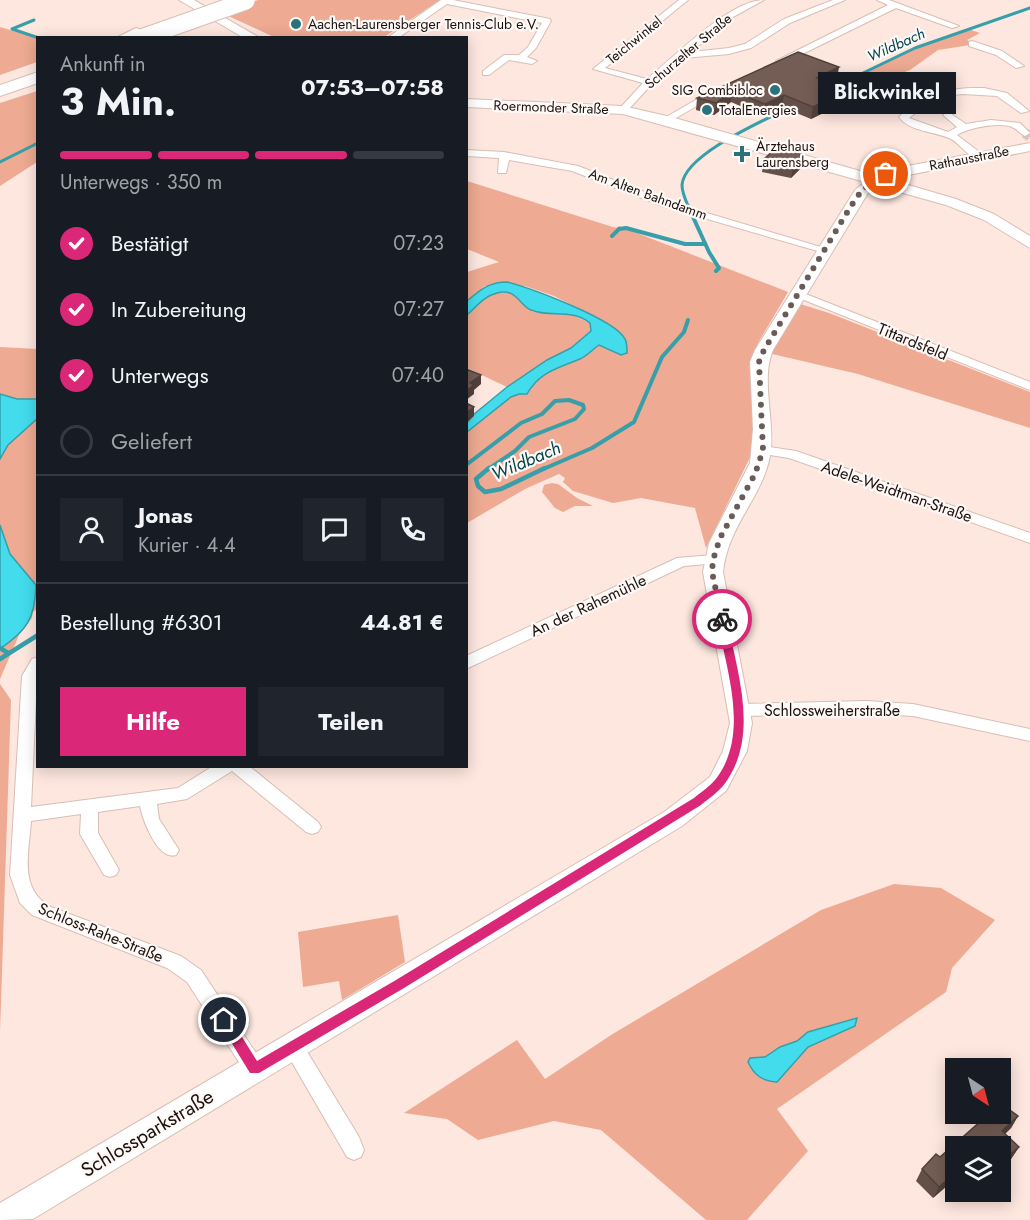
<!DOCTYPE html>
<html lang="de">
<head>
<meta charset="utf-8">
<style>
  :root { --surface:#171b24; --page:#20242c; --text:#f1f3f6; --muted:#9ea1a6; --line:#363941; --accent:#db2777 }
  body { margin:0; font-family:Jost,sans-serif; background:var(--page); color:var(--text); height:100vh; display:flex; flex-direction:column; font-size:22px; white-space:nowrap }
  * { box-sizing:border-box; margin:0 }
  p { font-size:20px; color:var(--muted) }
  .icon { flex:none; width:33px; height:33px; fill:none; stroke:currentColor; stroke-width:2; stroke-linecap:round; stroke-linejoin:round }
  .map { position:relative; flex:1; overflow:hidden }
  .sheet { position:absolute; left:36px; top:36px; width:432px; height:732px; display:flex; flex-direction:column; background:var(--surface); border-radius:0px; box-shadow:0 3px 15px #0003 }
  .sheet>* { flex:none }
  .needle { width:39px; rotate:144deg }
  .controls { position:absolute; left:945px; top:1058px; display:grid; gap:12px }
  .controls a { display:grid; place-items:center; width:66px; height:66px; border-radius:0px; background:var(--surface); box-shadow:0 3px 15px #0003; font-size:30px }
  .pin { position:absolute; display:grid; place-items:center; width:51px; height:51px; color:#fff; margin:-26px; border:3px solid #fff; border-radius:50%; box-shadow:0 2px 6px #0007 }
  .courier { position:absolute; display:grid; place-items:center; width:60px; height:60px; margin:-30px; border:4px solid #db2777; border-radius:50%; background:#fff; color:#222; box-shadow:0 2px 8px #0007 }
  .bubble { position:absolute; height:42px; border-radius:0px; background:var(--surface); box-shadow:0 3px 15px #0003; font-size:20px; font-weight:700; line-height:42px; text-align:center }
  .summary em { font-style:normal; font-weight:700 }
  .summary div { display:flex; flex-direction:column-reverse }
  .summary { display:flex; align-items:center; justify-content:space-between; height:102px; padding:0 24px }
  h1 { font-size:39px; font-weight:700; line-height:45px }
  .bar { display:grid; grid-template-columns:repeat(4,1fr); gap:9px 6px; align-content:center; height:72px; padding:0 24px }
  .bar i { height:8px; border-radius:4px; background:var(--line) }
  .bar .on { background:var(--accent) }
  .bar p { grid-column:span 4 }
  .line { display:flex; align-items:center; gap:15px; padding:0 24px; border-top:2px solid var(--line) }
  .line div { flex:1 }
  .round { display:grid; place-items:center; flex:none; width:63px; height:63px; border-radius:0px; background:var(--page) }
  ol { padding:0 24px; list-style:none }
  li { display:flex; align-items:center; gap:18px; height:66px }
  li p { margin-inline-start:auto }
  li .icon { padding:6px; border-radius:50%; background:var(--accent); color:#fff; stroke-width:4 }
  li:last-child { color:var(--muted) }
  li i { width:33px; height:33px; border:3px solid var(--line); border-radius:50% }
  .action { display:flex; gap:12px; margin-top:auto; padding:12px 24px }
  .action a { flex:1; height:69px; border-radius:0px; background:var(--accent); color:#fff; font-size:24px; font-weight:700; line-height:69px; text-align:center }
  .action a+a { background:var(--page); color:var(--text) }
  .map>svg:first-child { display:block }
</style>
</head>
<body>
<div class="map">
<svg width="1030" height="1220" viewBox="0 0 1030 1220">
  <rect width="100%" height="100%" fill="#fde7df"/>
  <g fill="#eeaa92">
    <path d="M258 0H440L384 37H274L222 13Z"/>
    <path d="M0 27 37 38V62L0 75Z"/>
    <path d="M968 29 980 33 967 40 973 43 970 45 938 50 910 70 847 95 827 91 916 48Z"/>
    <path d="M37 91V162L0 186V103Z"/>
    <path d="M467 181 616 228 619 226 788 292 758 343 754 361V449L706 548 695 508 641 498 613 503 573 491 563 482 565 478 559 474 525 489 467 523V432L511 397 529 391V386L548 372 578 360 599 345 621 355 627 353 601 320 554 296 525 286H485L467 301V272L499 262 467 249Z"/>
    <path d="M496 293H511L533 312 570 314 590 323 591 331 571 348 547 360 507 387 467 368V315L485 298Z"/>
    <path d="M797 303 829 313 1030 392V428L858 374 768 353Z"/>
    <path d="M0 347 38 349 37 609 33 612 32 618 19 635 0 679Z"/>
    <path d="M552 483 558 484 577 498 593 506H575L563 512 555 508 542 492 544 485Z"/>
    <path d="M0 684 11 700 0 1032Z"/>
    <path d="M894 884 941 888 995 920 952 968 946 992 777 1109 808 1151 747 1220H706L601 1130 554 1121 478 1140 447 1119 404 1113 517 1040 545 1079 611 1035 821 910Z"/>
    <path d="M398 915 405 962 342 1000 339 981 303 987 298 932Z"/>
  </g>
  <g fill="#42dced" stroke="#369faa" stroke-width="1.5">
    <path d="M507 282C530 288 615 319 625 339 627 342 627 349 627 353L621 355 599 345C593 349 587 356 580 359 558 368 539 372 527 394H519L511 397 467 432V423L473 415 507 387 547 360 571 348 591 331 590 323C572 308 550 318 531 310 519 305 517 288 497 293 484 296 476 307 467 315V301C480 290 489 282 507 282Z"/>
    <path d="M0 394 17 399H37L38 418 8 445 0 459Z"/>
    <path d="M0 525 10 554 36 585C35 619 27 630 0 649Z"/>
    <path d="M857 1018 855 1026 808 1047 777 1082C762 1081 754 1075 748 1062L750 1058 765 1057 780 1047 797 1041 808 1032Z"/>
  </g>
  <g fill="none" stroke-linecap="round" stroke-linejoin="round">
    <g stroke="#369faa" stroke-width="3">
      <path d="M34 20 12 29 39 38"/>
      <path d="M838 85 915 48 1030 8"/>
      <path d="M0 162 38 143"/>
      <path d="M689 208C686 201 682 193 682 185 684 154 767 119 793 106"/>
    </g>
    <g stroke="#369faa" stroke-width="4">
      <path d="M688 206 709 252 719 268 716 271"/>
      <path d="M612 236 619 229 626 228 685 244H705"/>
      <path d="M466 465 521 423 542 414 555 401 569 400 583 405 584 409 575 419 529 437 515 451 487 470"/>
      <path d="M541 470 592 448 634 422 662 357 684 332 688 320"/>
    </g>
    <g stroke="#369faa" stroke-width="4.5">
      <path d="M489 468 476 479 478 486 485 492 501 489 545 468"/>
      <path d="M0 648 8 653"/>
      <path d="M0 659 38 635"/>
    </g>
    <path stroke="#dbc7c0" stroke-width="10" stroke-dasharray="10 4.5" stroke-linecap="butt" d="M1025 133 1030 137"/>
    <g stroke="#d8beb4" stroke-width="2">
      <g id="street">
        <path d="M441 0H453L550 19 551 21 536 48 527 57 537 61 532 64 509 60 489 75H483V71L504 55H519L528 47 542 23 447 4 398 38H387Z"/>
        <path d="M679 0H688L605 68 647 79C674 57 730 0 764 0L733 17 691 52 729 48 745 44 784 19 833 0H845L790 23 751 48 729 54 684 58 652 84 626 112H620V108L643 83 593 69Z"/>
        <path d="M877 0H889L959 26 952 28 896 8 784 63 776 61 888 5Z"/>
        <path d="M972 41 1002 51 1024 66 1016 68 996 55 969 46V42Z"/>
        <path d="M984 88 1007 93 1029 111 1021 113 997 96 963 94 944 96 929 102 909 118 948 132 957 127 943 115 948 112 966 124 991 120 1020 123 1030 133 1025 136C1020 134 1018 130 1014 128 1001 121 969 128 957 135L982 154V158C969 160 961 144 951 139 934 131 910 132 899 117 923 93 951 87 984 88Z"/>
        <path d="M713 90 716 91V95L669 122 661 120Z"/>
        <path d="M466 150 504 152 578 166 670 202 831 250 829 252H821L662 206 572 171 509 160 506 173H498L499 158 466 156Z"/>
        <path d="M798 291 1030 382V390L794 296V292Z"/>
        <path d="M763 446 796 451 1030 533V543L789 458 758 453 756 450Z"/>
        <path d="M713 555 720 560 718 563 684 566 466 669V656L677 558Z"/>
        <path d="M38 657 31 807 178 788 213 766H249L318 822 321 827 318 832 312 834 306 832 232 771 187 799 157 804 159 819 179 850 176 855C158 861 143 821 140 806L98 812V833L119 870 116 875 110 877 104 875 80 834 81 814 31 821C29 853 18 889 51 907L181 956 201 970 262 1062 265 1069 262 1076 255 1078 248 1076 187 982 167 968 32 915 20 903 10 875 22 676 32 659Z"/>
        <path d="M866 701 913 704 1030 729V741L913 716 866 713 739 716 733 714 731 710 733 706 739 704Z"/>
        <path d="M293 1037 300 1040 359 1137 364 1150 361 1157 354 1160 347 1157 286 1052 283 1046 286 1040Z"/>
      </g>
    </g>
    <g stroke="#d8beb4" stroke-width="2">
      <g id="secondary">
        <path d="M179 0H194L260 38H244Z"/>
        <path d="M466 99 623 106 671 117 874 175 886 170 1030 143V151L888 179 956 199 994 214 1030 236V248L984 220 946 205 878 186 868 193 773 350C760 380 776 423 770 456 762 498 728 525 723 572L752 723 747 751 726 791 682 826 33 1219 0 1220V1203L664 812 710 777 723 751 730 723 703 572 709 543 750 463 753 429 750 362 755 350 855 190 865 182 623 114 466 107Z"/>
      </g>
    </g>
    <g stroke="#d8beb4" stroke-width="2">
      <g id="highway">
        <path d="M136 28 142 30 144 33 142 36 116 38Z"/>
        <path d="M38 72V83L0 96V85Z"/>
      </g>
    </g>
    <use href="#street" fill="#fff" fill-rule="evenodd"/>
    <use href="#secondary" fill="#fff" fill-rule="evenodd"/>
    <use href="#highway" fill="#fff" fill-rule="evenodd"/>
    <g stroke="#d8beb4" stroke-width="19" stroke-linecap="butt">
      <path id="highway-bridge" d="M144 37 246 1"/>
    </g>
    <use href="#highway-bridge" stroke="#fff" stroke-width="17"/>
  </g>
  <g fill="#645049">
    <path d="M798 52 837 79 833 81 856 86 854 98 811 119 782 107 763 116 731 102 714 115 696 110 697 98Z"/>
    <path d="M804 155 802 167 791 178 762 172 764 159Z"/>
    <path d="M997 1116H1018L1011 1128 1005 1134 1019 1147 1011 1159 956 1146V1178L933 1198 916 1181 922 1169Z"/>
  </g>
  <g fill="#51413c">
    <path d="M839 67 837 79 816 90 817 78Z"/>
    <path d="M856 86 854 98 811 119 813 107Z"/>
    <path d="M732 91 731 102 714 115 716 103Z"/>
    <path d="M784 95 782 107 763 116 765 104Z"/>
    <path d="M804 155 802 167 791 178 793 165Z"/>
    <path d="M481 375V384L474 390V394L466 400V391L470 383Z"/>
    <path d="M474 407V416L466 423V413Z"/>
    <path d="M1018 1116 1011 1128 995 1143 1002 1131Z"/>
    <path d="M1019 1147 1011 1159 1000 1169V1163Z"/>
    <path d="M956 1172V1178L933 1198 939 1187Z"/>
  </g>
  <g fill="#745d55" stroke="#51413c" stroke-width="1.5">
    <path d="M798 52 839 67 817 78 856 86 813 107 784 95 765 104 732 91 716 103 697 98Z"/>
    <path d="M777 147 804 155 793 165 764 159Z"/>
    <path d="M466 369 481 375 470 383 474 385 466 391Z"/>
    <path d="M466 403 474 407 466 413Z"/>
    <path d="M1007 1108 1018 1116 1002 1131 1019 1147 1000 1163V1146H956V1172L939 1187 922 1169 936 1154 940 1157 990 1113H994L997 1116Z"/>
  </g>
  <path fill="#db2777" d="M722 615 727 619C737 673 761 737 723 786 717 793 708 799 701 805L404 988 259 1073H250L220 1024 218 1020 220 1016H229L257 1061 396 980 694 798C700 793 709 787 715 780 751 735 726 669 717 619Z"/>
  <g fill="none" stroke-linecap="round" stroke-linejoin="round">
    <path stroke="#695c57" stroke-width="6" stroke-dasharray="0 10.8" d="M722 619 712 572 713 560 720 538 755 474 763 450 759 362 764 350 851 206 862 190 886 174"/>
  </g>
  <g fill="#2a737c" stroke="#fef8f6" stroke-width="2">
    <circle cx="296" cy="24" r="6"/>
    <circle cx="775" cy="90" r="6"/>
    <circle cx="707" cy="110" r="6"/>
    <path d="M739 145h6v6h6v6h-6v6h-6v-6h-6v-6h6z"/>
  </g>
  <g text-anchor="middle" stroke-width="4.5" stroke-linejoin="round" paint-order="stroke">
    <g font-size="14" fill="#1a110e" stroke="#fef8f6" text-anchor="start">
      <text x="308" y="29">Aachen-Laurensberger Tennis-Club e.V.</text>
      <text x="763" y="95" text-anchor="end">SIG Combibloc</text>
      <text x="719" y="115">TotalEnergies</text>
      <text x="756" y="151">Ärztehaus<tspan x="756" dy="16">Laurensberg</tspan></text>
    </g>
    <g font-size="14" fill="#1a110e" stroke="#fef8f6">
      <text transform="translate(634 40) rotate(-39)" y="5">Teichwinkel</text>
      <text transform="translate(688 51) rotate(-40)" y="5">Schurzelter Straße</text>
      <text transform="translate(551 107) rotate(2)" y="5">Roermonder Straße</text>
      <text transform="translate(969 158) rotate(-11)" y="5">Rathausstraße</text>
      <text transform="translate(648 194) rotate(20)" y="5">Am Alten Bahndamm</text>
    </g>
    <g font-size="15" font-style="italic" fill="#00464d" stroke="#fef8f6">
      <text transform="translate(896 45) rotate(-24)" y="5">Wildbach</text>
    </g>
    <g font-size="16" fill="#1a110e" stroke="#fef8f6">
      <text transform="translate(913 341) rotate(22)" y="6">Tittardsfeld</text>
      <text transform="translate(897 491) rotate(19)" y="6">Adele-Weidtman-Straße</text>
      <text transform="translate(588 605) rotate(-25)" y="6">An der Rahemühle</text>
      <text x="832" y="716">Schlossweiherstraße</text>
      <text transform="translate(101 932) rotate(22)" y="6">Schloss-Rahe-Straße</text>
    </g>
    <g font-size="18" font-style="italic" fill="#00464d" stroke="#fef8f6">
      <text transform="translate(526 461) rotate(-23)" y="6">Wildbach</text>
    </g>
    <g font-size="20" fill="#1a110e" stroke="#fef8f6">
      <text transform="translate(147 1133) rotate(-31)" y="7">Schlossparkstraße</text>
    </g>
  </g>
</svg>
<div class="controls">
<a><svg class="needle" viewBox="-14 -14 28 28"><path d="M0-13l5 13h-10z" fill="#e53935"/><path d="M0 13l5-13h-10z" fill="#9ea1a6"/></svg></a>
<a><svg class="icon" aria-label="layers" viewBox="0 0 24 24"><path d="M12 4l9 5-9 5-9-5zM3 14l9 5 9-5"/></svg></a>
</div>
<div class="pin" style="left:886px;top:174px;background:#ea580c"><svg class="icon" aria-label="bag" viewBox="0 0 24 24"><path d="M5 8h14l-1 12H6zM9 8a3 3 0 0 1 6 0"/></svg></div>
<div class="pin" style="left:224px;top:1020px;background:#1f2937"><svg class="icon" aria-label="home" viewBox="0 0 24 24"><path d="M3 11l9-7 9 7M6 9v11h12V9"/></svg></div>
<div class="courier" style="left:722px;top:619px"><svg class="icon" aria-label="bike" viewBox="0 0 24 24"><circle cx="6" cy="16" r="4"/><circle cx="18" cy="16" r="4"/><path d="M6 16l4-8h5l3 8M10 8l3 8H6M13 5h3"/></svg></div>
<div class="bubble" style="left:818px;top:72px;width:138px">Blickwinkel</div>
<section class="sheet">
<div class="summary"><div><h1>3 Min.</h1><p>Ankunft in</p></div><em>07:53–07:58</em></div>
<div class="bar"><i class="on"></i><i class="on"></i><i class="on"></i><i></i><p>Unterwegs · 350 m</p></div>
<ol>
<li><svg class="icon" aria-label="check" viewBox="0 0 24 24"><path d="M5 12l5 5 9-10"/></svg>Bestätigt<p>07:23</p></li>
<li><svg class="icon" aria-label="check" viewBox="0 0 24 24"><path d="M5 12l5 5 9-10"/></svg>In Zubereitung<p>07:27</p></li>
<li><svg class="icon" aria-label="check" viewBox="0 0 24 24"><path d="M5 12l5 5 9-10"/></svg>Unterwegs<p>07:40</p></li>
<li><i></i>Geliefert</li>
</ol>
<div class="line" style="height:108px"><a class="round"><svg class="icon" aria-label="person" viewBox="0 0 24 24"><circle cx="12" cy="8" r="4"/><path d="M4 21q1-7 8-7t8 7"/></svg></a><div><b>Jonas</b><p>Kurier · 4.4</p></div><a class="round"><svg class="icon" aria-label="chat" viewBox="0 0 24 24"><path d="M4 5h16v11H9l-5 4z"/></svg></a><a class="round"><svg class="icon" aria-label="phone" viewBox="0 0 24 24"><path d="M5 4h4l2 5-3 2q2 4 5 5l2-3 5 2v4C11 20 4 13 5 4z"/></svg></a></div>
<div class="line" style="height:78px"><div>Bestellung #6301</div><b>44.81 €</b></div>
<div class="action"><a>Hilfe</a><a>Teilen</a></div>
</section>
</div>
</body>
</html>
